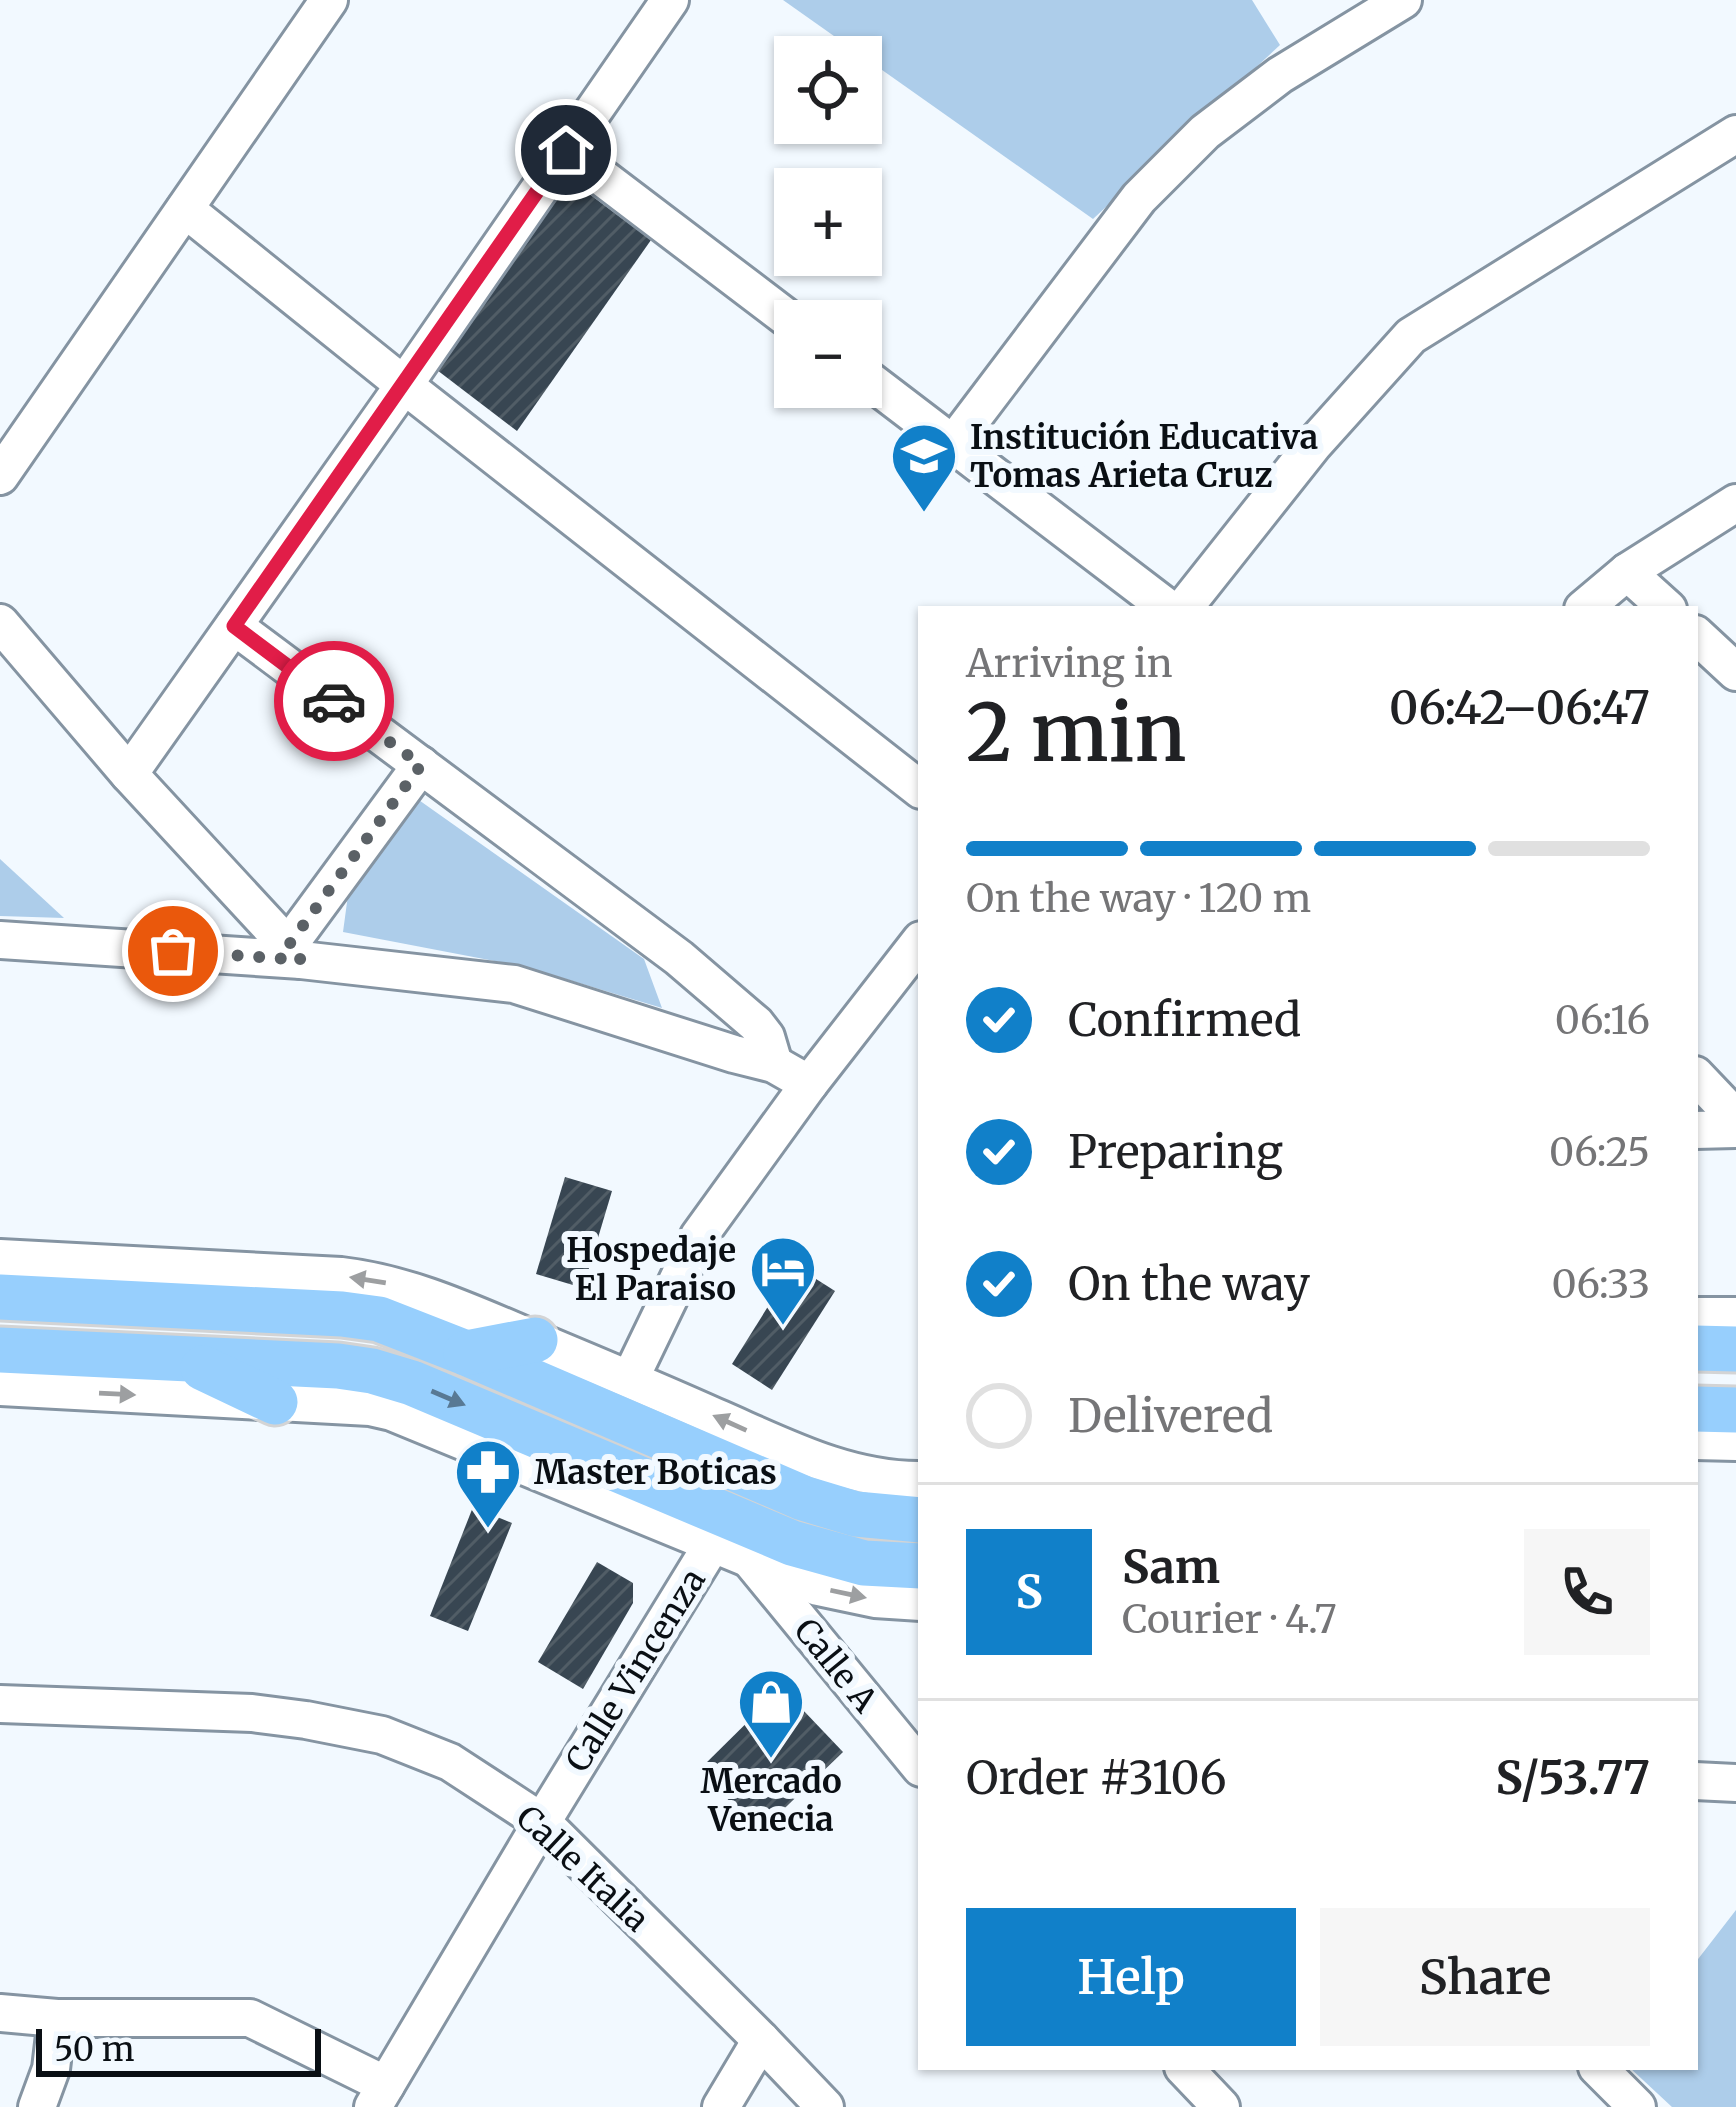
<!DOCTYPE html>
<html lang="en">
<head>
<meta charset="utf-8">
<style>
  :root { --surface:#fff; --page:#f6f6f6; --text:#202124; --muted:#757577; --line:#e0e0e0; --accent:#1180c9 }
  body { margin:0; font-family:Merriweather,serif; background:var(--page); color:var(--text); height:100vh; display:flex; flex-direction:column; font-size:45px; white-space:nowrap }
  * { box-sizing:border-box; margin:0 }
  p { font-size:39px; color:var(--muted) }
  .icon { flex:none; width:66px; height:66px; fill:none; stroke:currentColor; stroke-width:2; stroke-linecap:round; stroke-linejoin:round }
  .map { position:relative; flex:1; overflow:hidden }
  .panel { position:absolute; left:918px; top:606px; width:780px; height:1464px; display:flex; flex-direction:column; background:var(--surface); border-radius:0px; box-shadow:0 3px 9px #0004 }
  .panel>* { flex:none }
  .tools { position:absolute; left:774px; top:36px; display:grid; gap:24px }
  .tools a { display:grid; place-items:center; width:108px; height:108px; border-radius:0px; background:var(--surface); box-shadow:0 3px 9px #0004; font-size:60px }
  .scale { position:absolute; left:36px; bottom:30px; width:285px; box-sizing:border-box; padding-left:12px; border:6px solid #0a0f14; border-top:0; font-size:33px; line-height:42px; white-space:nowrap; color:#0a0f14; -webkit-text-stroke:9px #f2f9ff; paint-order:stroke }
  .pin { position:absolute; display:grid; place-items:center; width:102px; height:102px; color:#fff; margin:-51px; border:6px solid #fff; border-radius:50%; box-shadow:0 3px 12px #0007 }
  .courier { position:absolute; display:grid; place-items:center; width:120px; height:120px; margin:-60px; border:9px solid #e11d48; border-radius:50%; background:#fff; color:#222; box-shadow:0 3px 15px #0007 }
  .headline em { font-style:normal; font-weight:600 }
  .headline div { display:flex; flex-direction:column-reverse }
  .headline { display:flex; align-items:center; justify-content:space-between; height:204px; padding:0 48px }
  h1 { font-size:78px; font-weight:600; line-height:90px }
  .bar { display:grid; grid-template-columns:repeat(4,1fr); gap:18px 12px; align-content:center; height:144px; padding:0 48px }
  .bar i { height:15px; border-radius:9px; background:var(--line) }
  .bar .on { background:var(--accent) }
  .bar p { grid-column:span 4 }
  .line { display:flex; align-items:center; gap:30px; padding:0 48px; border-top:3px solid var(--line) }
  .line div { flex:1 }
  .round { display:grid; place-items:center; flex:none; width:126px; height:126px; border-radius:0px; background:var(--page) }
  ol { padding:0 48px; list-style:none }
  li { display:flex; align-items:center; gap:36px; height:132px }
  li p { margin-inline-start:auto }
  li .icon { padding:12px; border-radius:50%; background:var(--accent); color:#fff; stroke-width:4 }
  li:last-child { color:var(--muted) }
  li i { width:66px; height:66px; border:6px solid var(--line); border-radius:50% }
  .button { display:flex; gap:24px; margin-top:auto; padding:24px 48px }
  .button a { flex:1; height:138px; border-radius:0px; background:var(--accent); color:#fff; font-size:48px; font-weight:600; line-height:138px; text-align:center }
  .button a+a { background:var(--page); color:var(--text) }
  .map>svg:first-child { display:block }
</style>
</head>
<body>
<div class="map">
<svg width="1736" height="2107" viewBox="0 0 1736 2107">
  <defs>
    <pattern id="building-hatch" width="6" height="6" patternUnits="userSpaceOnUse" patternTransform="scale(3)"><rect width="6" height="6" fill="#384652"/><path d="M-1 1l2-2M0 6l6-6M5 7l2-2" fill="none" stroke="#515d66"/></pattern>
  </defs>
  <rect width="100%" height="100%" fill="#f2f9ff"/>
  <g fill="#adcdea">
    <path d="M783 0H1252L1280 45 1093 219Z"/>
    <path d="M416 798 644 959 662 1008 526 967 343 932 348 895Z"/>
    <path d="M0 859 64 918 0 916Z"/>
    <path d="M1736 1910V2107H1672L1629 2067H1695V1963Z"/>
  </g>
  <g fill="url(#building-hatch)">
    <path d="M562 187H580L651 240 517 431 433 367Z"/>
    <path d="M565 1177 612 1191 583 1288 536 1274Z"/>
    <path d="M794 1265 835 1291 772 1390 732 1364Z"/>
    <path d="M473 1507 512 1523 468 1631 430 1616Z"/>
    <path d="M597 1562 633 1583V1603L583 1689 538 1662Z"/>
    <path d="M782 1688 843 1752 760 1832 699 1770Z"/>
  </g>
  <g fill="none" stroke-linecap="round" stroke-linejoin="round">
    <g stroke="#8594a2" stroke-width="42">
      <g id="minor">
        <path d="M566 150 795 324"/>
        <path d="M185 209 404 385 921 790"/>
        <path d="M861 374 1169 609"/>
        <path d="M953 444 1139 198 1205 132 1280 75 1403 0"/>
        <path d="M0 476 329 0"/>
        <path d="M1627 572 1668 609"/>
        <path d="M1183 609 1313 445 1411 336 1736 134"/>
        <path d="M1583 609 1627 572 1736 503"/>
        <path d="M0 623 129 774 301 960"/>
        <path d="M234 626 679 958 756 1024 766 1037 774 1064"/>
        <path d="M1695 634 1736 672"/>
        <path d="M129 774 404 385 670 0"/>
        <path d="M0 940 301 960 514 984 734 1054 774 1064 809 1084"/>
        <path d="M288 946 421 765"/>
        <path d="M1695 1075 1736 1118"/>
        <path d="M1695 1130 1736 1129"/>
        <path d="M0 1258 341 1276C409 1284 469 1312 533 1339 595 1365 658 1391 720 1419 784 1447 849 1481 921 1480"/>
        <path d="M1695 1316H1736"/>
        <path d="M630 1379 699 1236 809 1084 921 940"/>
        <path d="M0 1387 370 1407 392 1412 818 1587 875 1599 921 1602"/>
        <path d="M1695 1441 1736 1442"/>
        <path d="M752 1562 921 1768"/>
        <path d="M0 1704 252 1713 306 1720 382 1735 450 1762 542 1822 761 2040 825 2107"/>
        <path d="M1695 1781 1736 1783"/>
        <path d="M0 2013 57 2018H250L386 2085"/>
        <path d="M1183 2067 1221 2107"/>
        <path d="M1597 2067 1637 2107"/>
        <path d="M37 2107 51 2069 57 2018"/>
        <path d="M373 2107 542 1822 713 1543"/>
        <path d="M721 2107 761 2040"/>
      </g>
    </g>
    <g stroke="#d3d4d5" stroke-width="51">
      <g id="major">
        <path d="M0 1297 342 1314 379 1319 466 1353 803 1498 856 1514 921 1520"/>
        <path d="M1695 1348 1736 1349"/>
        <path d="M0 1350 338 1366 372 1371 412 1383 792 1543 864 1563 921 1566"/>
        <path d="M466 1353 535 1340"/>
        <path d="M203 1368 275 1402"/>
        <path d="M1695 1409 1736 1410"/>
      </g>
    </g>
    <use href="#minor" stroke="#fff" stroke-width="36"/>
    <use href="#major" stroke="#97cffd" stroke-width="45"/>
  </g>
  <defs><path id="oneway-solid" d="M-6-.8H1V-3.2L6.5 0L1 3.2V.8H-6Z" transform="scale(3)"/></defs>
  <g fill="#9d9fa1">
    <use href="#oneway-solid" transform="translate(368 1280) rotate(-171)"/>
    <use href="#oneway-solid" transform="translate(117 1394) rotate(3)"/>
    <use href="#oneway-solid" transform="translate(730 1423) rotate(-156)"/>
    <use href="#oneway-solid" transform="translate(848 1594) rotate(12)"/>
  </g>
  <use fill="#587994" href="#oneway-solid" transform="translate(448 1398) rotate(23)"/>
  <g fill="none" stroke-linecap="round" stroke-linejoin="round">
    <path stroke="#5b6166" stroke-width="12" stroke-dasharray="0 21.6" d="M173 951 301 960 288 946 421 765 334 701"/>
    <path stroke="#e11d48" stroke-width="15" d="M334 701 234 626 566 150"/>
  </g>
  <defs>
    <g id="school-pin" transform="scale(3.45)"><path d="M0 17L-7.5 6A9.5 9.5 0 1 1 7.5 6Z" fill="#1180c9" stroke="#f2f9ff"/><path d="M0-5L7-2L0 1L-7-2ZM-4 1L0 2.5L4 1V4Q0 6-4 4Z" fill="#fff"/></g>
    <g id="hotel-pin" transform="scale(3.45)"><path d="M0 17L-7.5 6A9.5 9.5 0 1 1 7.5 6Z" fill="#1180c9" stroke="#f2f9ff"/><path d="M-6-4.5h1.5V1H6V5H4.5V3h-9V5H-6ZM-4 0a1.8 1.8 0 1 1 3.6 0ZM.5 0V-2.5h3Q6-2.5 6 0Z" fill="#fff"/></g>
    <g id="pharmacy-pin" transform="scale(3.45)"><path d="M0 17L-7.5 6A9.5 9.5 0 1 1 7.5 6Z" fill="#1180c9" stroke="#f2f9ff"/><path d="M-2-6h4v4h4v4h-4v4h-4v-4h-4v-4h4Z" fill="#fff"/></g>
    <g id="shop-pin" transform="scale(3.45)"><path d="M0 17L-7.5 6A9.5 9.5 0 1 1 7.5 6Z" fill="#1180c9" stroke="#f2f9ff"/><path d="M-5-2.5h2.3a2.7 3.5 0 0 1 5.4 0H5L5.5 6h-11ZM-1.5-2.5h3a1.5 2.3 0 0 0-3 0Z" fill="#fff"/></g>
  </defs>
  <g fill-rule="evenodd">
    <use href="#school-pin" x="924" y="456"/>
    <use href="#hotel-pin" x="783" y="1269"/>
    <use href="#pharmacy-pin" x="488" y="1472"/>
    <use href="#shop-pin" x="771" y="1702"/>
  </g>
  <g text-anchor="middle" stroke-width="12" stroke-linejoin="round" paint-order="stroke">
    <g font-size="33" font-weight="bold" fill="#0a0f14" stroke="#f2f9ff" text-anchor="start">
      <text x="970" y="449">Institución Educativa<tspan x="970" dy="38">Tomas Arieta Cruz</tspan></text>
      <text x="736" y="1262" text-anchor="end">Hospedaje<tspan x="736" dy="38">El Paraiso</tspan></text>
      <text x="534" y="1484">Master Boticas</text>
      <text x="771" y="1793" text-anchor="middle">Mercado<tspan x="771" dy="38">Venecia</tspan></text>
    </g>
    <g font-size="33" fill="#0a0f14" stroke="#f2f9ff">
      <text transform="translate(836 1665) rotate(51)" y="12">Calle A</text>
      <text transform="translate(635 1670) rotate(-58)" y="12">Calle Vincenza</text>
      <text transform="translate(583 1868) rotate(43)" y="12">Calle Italia</text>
    </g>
  </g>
</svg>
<div class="tools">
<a><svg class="icon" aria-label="locate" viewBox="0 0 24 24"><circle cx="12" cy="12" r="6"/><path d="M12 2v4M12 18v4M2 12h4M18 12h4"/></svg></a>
<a>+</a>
<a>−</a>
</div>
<div class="scale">50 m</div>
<div class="pin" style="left:173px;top:951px;background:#ea580c"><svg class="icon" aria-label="bag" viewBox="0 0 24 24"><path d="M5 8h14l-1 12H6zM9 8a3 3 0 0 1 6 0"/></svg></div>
<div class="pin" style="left:566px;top:150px;background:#1f2937"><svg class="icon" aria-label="home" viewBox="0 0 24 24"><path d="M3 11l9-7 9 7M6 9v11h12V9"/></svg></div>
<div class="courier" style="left:334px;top:701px"><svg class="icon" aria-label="car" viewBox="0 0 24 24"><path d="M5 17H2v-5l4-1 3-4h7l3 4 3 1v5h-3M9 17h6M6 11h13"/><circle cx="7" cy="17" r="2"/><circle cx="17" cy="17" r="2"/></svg></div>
<section class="panel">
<div class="headline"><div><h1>2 min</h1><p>Arriving in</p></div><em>06:42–06:47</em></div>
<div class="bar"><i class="on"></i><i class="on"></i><i class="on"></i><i></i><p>On the way · 120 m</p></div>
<ol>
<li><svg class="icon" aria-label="check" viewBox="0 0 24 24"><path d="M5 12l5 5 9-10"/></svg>Confirmed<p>06:16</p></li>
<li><svg class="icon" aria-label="check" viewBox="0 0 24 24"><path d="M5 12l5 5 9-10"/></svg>Preparing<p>06:25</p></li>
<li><svg class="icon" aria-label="check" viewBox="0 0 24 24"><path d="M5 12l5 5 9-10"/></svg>On the way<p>06:33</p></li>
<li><i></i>Delivered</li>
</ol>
<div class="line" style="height:216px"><b class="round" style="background:var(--accent);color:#fff">S</b><div><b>Sam</b><p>Courier · 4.7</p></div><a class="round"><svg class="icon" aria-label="phone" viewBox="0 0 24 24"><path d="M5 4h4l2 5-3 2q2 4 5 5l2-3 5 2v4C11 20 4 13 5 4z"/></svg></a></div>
<div class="line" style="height:156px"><div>Order #3106</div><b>S/53.77</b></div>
<div class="button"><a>Help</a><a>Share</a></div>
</section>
</div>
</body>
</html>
